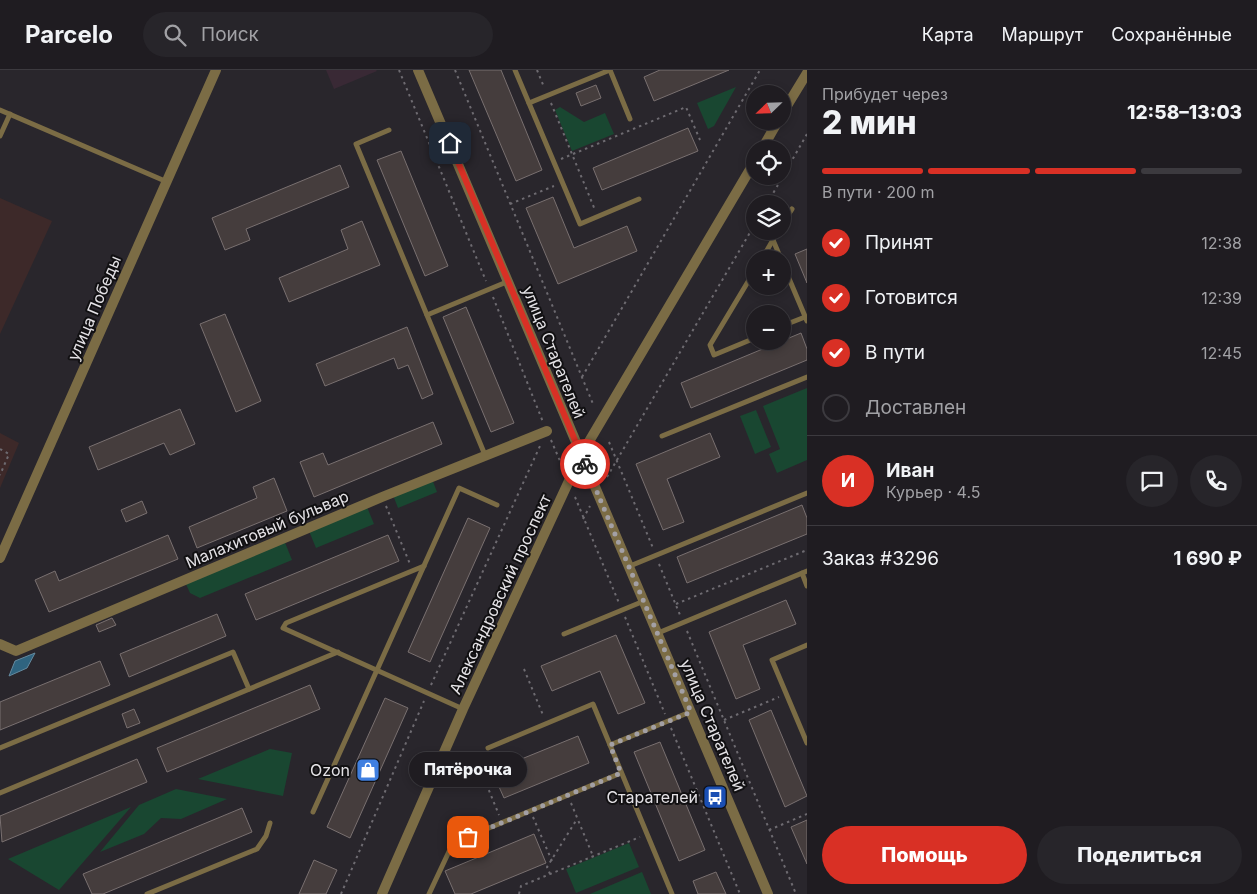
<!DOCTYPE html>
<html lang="ru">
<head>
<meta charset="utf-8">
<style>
  :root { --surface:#1f1c21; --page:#27252a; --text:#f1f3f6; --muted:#a1a1a5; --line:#3c3a3f; --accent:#d93025 }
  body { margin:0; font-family:Inter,sans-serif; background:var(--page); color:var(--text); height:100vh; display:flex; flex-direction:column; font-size:19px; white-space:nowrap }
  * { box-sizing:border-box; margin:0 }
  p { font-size:16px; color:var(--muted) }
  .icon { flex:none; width:28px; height:28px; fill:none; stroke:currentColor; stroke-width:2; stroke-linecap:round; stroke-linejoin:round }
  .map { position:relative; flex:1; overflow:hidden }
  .sheet { display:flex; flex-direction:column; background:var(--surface); width:450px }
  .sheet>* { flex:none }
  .needle { width:32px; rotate:247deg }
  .buttons { position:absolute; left:746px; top:15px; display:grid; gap:10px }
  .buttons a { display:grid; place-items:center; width:45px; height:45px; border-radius:50%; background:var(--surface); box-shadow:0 2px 8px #0003,0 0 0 1px var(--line); font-size:25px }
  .pin { position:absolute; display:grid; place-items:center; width:42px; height:42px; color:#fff; margin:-21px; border-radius:10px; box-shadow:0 2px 8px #0006 }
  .courier { position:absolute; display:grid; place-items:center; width:50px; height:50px; margin:-25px; border:4px solid #d93025; border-radius:50%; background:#fff; color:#222; box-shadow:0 1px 6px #0007 }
  .bubble { position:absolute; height:35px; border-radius:18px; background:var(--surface); box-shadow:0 2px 8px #0003,0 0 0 1px var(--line); font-size:16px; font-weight:800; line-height:35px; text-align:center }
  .summary em { font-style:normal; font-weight:800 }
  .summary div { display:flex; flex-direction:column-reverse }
  .summary { display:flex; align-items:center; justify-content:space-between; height:85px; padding:0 15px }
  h1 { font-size:32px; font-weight:800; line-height:38px }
  .bar { display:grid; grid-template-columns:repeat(4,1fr); gap:8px 5px; align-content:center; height:60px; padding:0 15px }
  .bar i { height:6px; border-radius:4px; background:var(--line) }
  .bar .on { background:var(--accent) }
  .bar p { grid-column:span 4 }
  .line { display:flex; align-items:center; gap:12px; padding:0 15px; border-top:1px solid var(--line) }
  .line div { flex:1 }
  .round { display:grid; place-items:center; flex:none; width:52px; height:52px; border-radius:26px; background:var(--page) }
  ol { padding:0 15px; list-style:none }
  li { display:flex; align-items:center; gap:15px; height:55px }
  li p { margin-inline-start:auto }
  li .icon { padding:5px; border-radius:50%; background:var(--accent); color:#fff; stroke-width:4 }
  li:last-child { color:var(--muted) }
  li i { width:28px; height:28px; border:2px solid var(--line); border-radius:50% }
  .action { display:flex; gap:10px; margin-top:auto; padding:10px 15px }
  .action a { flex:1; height:58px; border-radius:30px; background:var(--accent); color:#fff; font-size:20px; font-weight:800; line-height:58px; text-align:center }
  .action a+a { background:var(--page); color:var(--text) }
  header { display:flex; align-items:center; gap:30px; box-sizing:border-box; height:70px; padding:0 25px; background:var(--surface); border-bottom:1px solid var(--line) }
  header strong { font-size:24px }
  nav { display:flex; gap:28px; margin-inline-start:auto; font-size:18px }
  .search { width:350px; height:45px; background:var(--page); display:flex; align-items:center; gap:12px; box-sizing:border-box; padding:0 18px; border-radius:28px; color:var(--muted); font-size:19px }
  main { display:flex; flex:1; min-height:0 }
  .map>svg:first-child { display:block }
</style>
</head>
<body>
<header>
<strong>Parcelo</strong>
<div class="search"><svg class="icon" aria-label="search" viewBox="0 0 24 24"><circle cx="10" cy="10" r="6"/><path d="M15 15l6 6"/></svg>Поиск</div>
<nav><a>Карта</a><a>Маршрут</a><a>Сохранённые</a></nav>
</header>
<main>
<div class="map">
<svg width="807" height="824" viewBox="0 0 807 824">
  <rect width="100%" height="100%" fill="#29262c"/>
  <path fill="#392935" d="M326 0H376L377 1 334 19Z"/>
  <g fill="#3d2929">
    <path d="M0 128 52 151 0 264Z"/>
    <path d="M0 363 19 373 0 418Z"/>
  </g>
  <g fill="#194731">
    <path d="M736 17 714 56 708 59 697 33Z"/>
    <path d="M560 37 584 52 605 43 614 64 572 81 555 40Z"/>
    <path d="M807 318V390L777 403 769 384 780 379 763 336Z"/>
    <path d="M756 340 771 377 755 384 740 346Z"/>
    <path d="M432 409 437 422 398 438 393 425Z"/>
    <path d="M367 437 374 454 316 478 309 461Z"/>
    <path d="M284 470 292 490 200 528 190 523 185 512Z"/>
    <path d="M270 679 292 683 283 726 198 709Z"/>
    <path d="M176 719 227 729 181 749 161 748 144 764 100 782 139 735Z"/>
    <path d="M131 737 59 820 8 789Z"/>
    <path d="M629 773 639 797 576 823 566 799Z"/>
    <path d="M642 802 651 824H590Z"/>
  </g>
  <path fill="#2f6480" stroke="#658a9f" d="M35 583 27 598 9 606 15 591Z"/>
  <g fill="#453d3d" stroke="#797070">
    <path d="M469 0H501L542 100 516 111Z"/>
    <path d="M660 0H729L654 31 644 7Z"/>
    <path d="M596 15 601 28 581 36 576 23Z"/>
    <path d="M688 58 698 81 602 120 593 98Z"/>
    <path d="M401 81 448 196 425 206 377 90Z"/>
    <path d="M340 95 349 117 246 159 250 170 225 180 212 148Z"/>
    <path d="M553 127 574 178 627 156 637 181 558 214 526 138Z"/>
    <path d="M362 151 380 195 289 232 279 208 348 179 341 160Z"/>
    <path d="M807 179V213L795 184Z"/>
    <path d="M466 237 514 353 491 362 443 247Z"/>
    <path d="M225 244 261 331 236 342 200 254Z"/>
    <path d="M407 257 433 324 422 329 408 295 398 299 394 288 325 316 316 294Z"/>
    <path d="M801 263 807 279V290L691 338 681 313Z"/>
    <path d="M180 339 195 374 170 385 164 373 98 400 89 377Z"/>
    <path d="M433 352 442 374 314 427 300 392 323 383 328 395Z"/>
    <path d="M710 363 720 387 667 409 684 452 663 460 636 394Z"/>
    <path d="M274 408 287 441 197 478 189 457 257 428 253 417Z"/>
    <path d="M142 431 147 443 126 452 121 440Z"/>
    <path d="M802 435 807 448V464L687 513 677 487Z"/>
    <path d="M468 448 490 458 430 592 408 582Z"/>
    <path d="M168 465 178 489 49 542 35 510 55 501 59 511Z"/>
    <path d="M388 465 399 491 256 550 245 524Z"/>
    <path d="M786 530 796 554 743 575 760 619 736 629 709 562Z"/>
    <path d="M217 544 226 566 129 607 120 584Z"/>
    <path d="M112 548 116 555 99 562 96 555Z"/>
    <path d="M616 565 645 633 618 644 600 601 552 621 541 596Z"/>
    <path d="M100 591 110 615 0 660V632Z"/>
    <path d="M310 615 320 639 167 702 157 678Z"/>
    <path d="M385 628 408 638 350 768 327 757Z"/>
    <path d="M134 639 140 653 127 658 122 644Z"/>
    <path d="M771 640 807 726 785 737 749 650Z"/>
    <path d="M578 666 589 693 504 728 492 701Z"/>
    <path d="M660 672 705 780 679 791 634 682Z"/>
    <path d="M137 689 147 712 2 772 0 746Z"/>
    <path d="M242 738 252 762 103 824H92L83 804Z"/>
    <path d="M807 750V794L791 757Z"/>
    <path d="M534 764 546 793 471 824H455L445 801Z"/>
    <path d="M314 790 337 800 326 824H299Z"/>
    <path d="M716 802 726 824H698L693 811Z"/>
  </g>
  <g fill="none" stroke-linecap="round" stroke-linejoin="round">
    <g stroke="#6e6b71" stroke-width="2" stroke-dasharray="2.5 4" stroke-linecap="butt">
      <path d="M399 0 486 211"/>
      <path d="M455 0 593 334"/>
      <path d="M537 0 544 17"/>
      <path d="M551 33 595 140"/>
      <path d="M561 89 686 37 700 70"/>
      <path d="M510 134 554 116"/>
      <path d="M767 134 807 64"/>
      <path d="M493 227 543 352"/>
      <path d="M582 307 760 0"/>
      <path d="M551 370 563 398"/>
      <path d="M609 372 653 478"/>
      <path d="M0 379 9 384 0 405"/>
      <path d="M607 407 755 154"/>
      <path d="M575 427 619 533"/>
      <path d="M386 436 410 494"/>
      <path d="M583 449 590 436"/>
      <path d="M659 494 680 545"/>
      <path d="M676 534 807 480"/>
      <path d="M625 547 665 644"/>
      <path d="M687 561 796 824"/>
      <path d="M524 599 543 645"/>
      <path d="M431 615 540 376"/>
      <path d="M724 650 779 627"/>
      <path d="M671 658 740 824"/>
      <path d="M479 696 499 745"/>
      <path d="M571 733 593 786"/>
      <path d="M533 747 552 791"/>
      <path d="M769 760 807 744"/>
      <path d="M550 804 547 797 577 749"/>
      <path d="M341 824 424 631"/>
      <path d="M519 824 521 816 640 767"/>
    </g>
    <g stroke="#7b6c45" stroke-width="5">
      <path d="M515 0 580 154 639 129"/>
      <path d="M610 0 630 49"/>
      <path d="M529 33 610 0"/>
      <path d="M0 40 165 111"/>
      <path d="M389 60 356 74 485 385"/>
      <path d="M0 66 10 44"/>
      <path d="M782 154 792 139"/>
      <path d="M773 170 781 189"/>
      <path d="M762 189 778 161"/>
      <path d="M782 192 807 251"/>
      <path d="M755 200 710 275 714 285 755 268"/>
      <path d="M427 245 509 211"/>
      <path d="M782 256 805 247"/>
      <path d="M662 366 807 307"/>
      <path d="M424 496 286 553 283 558 463 639"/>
      <path d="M630 496 807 423"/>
      <path d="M802 503 807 516"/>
      <path d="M658 563 807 501"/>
      <path d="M564 564 644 531"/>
      <path d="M807 575 772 590 807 673"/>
      <path d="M610 675 690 642"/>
      <path d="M0 678 233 582 249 619"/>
      <path d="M488 678 593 634 672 824"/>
      <path d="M0 723 338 582"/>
      <path d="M313 742 459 418 497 435"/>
      <path d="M147 824 257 779 266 766 270 753"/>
      <path d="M429 824 453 773 621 703"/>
    </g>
    <g stroke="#7b6c45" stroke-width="10">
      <path d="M418 0 768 824"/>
      <path d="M782 44 807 3"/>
      <path d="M762 79 778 51"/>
      <path d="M0 488 216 0"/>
      <path d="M0 574 16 581 382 427 547 361"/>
      <path d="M382 824 463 639 581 385 755 91"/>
    </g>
  </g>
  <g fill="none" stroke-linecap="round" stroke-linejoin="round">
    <path stroke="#a3a0a5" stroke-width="5" stroke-dasharray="0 9" d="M468 767 621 703 610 675 691 642 585 394"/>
    <path stroke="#d93025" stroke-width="6" d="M450 73 585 394"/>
  </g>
  <defs>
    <g id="shop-square" transform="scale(1.25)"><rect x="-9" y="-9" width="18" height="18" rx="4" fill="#3f7fe0" stroke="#111012"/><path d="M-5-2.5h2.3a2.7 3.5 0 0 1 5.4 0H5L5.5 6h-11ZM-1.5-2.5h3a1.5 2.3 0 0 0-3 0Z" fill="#fff"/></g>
    <g id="bus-square" transform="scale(1.25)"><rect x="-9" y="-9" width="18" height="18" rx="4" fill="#1a4fb4" stroke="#111012"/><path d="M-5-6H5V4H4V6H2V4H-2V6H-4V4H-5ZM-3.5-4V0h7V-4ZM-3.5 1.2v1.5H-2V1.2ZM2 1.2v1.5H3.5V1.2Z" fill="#fff"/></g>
  </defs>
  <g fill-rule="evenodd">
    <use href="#shop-square" x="368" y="700"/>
    <use href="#bus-square" x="715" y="727"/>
  </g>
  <g text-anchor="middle" stroke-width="4" stroke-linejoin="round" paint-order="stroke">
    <g font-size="16" fill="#e4e2e6" stroke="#111012">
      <text transform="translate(94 238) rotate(-67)" y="6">улица Победы</text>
      <text transform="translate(554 282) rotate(68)" y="6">улица Старателей</text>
      <text transform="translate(267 459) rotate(-23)" y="6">Малахитовый бульвар</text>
      <text transform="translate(500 524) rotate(-65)" y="6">Александровский проспект</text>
      <text transform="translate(713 655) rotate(67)" y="6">улица Старателей</text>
    </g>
    <g font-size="16" fill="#e4e2e6" stroke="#111012" text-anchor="end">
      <text x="350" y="706">Ozon</text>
      <text x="698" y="733">Старателей</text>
    </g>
  </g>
</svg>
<div class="buttons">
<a><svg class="needle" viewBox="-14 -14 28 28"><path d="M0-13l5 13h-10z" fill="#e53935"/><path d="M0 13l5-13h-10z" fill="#a1a1a5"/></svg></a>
<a><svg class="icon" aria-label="locate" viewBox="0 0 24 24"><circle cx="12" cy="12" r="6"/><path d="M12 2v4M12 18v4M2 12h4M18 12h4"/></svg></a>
<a><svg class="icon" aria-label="layers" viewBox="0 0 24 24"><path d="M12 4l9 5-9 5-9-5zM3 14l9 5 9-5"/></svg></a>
<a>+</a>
<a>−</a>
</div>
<div class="pin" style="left:468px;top:767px;background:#ea580c"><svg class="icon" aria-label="bag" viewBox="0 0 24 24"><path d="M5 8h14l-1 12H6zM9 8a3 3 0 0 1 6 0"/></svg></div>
<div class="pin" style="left:450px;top:73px;background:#1f2937"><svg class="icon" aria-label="home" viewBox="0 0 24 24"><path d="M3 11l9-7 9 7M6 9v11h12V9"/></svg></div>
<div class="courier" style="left:585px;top:394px"><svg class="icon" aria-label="bike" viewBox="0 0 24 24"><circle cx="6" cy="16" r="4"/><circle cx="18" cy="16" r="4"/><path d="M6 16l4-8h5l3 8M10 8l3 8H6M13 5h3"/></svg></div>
<div class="bubble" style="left:409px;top:682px;width:118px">Пятёрочка</div>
</div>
<section class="sheet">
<div class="summary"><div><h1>2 мин</h1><p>Прибудет через</p></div><em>12:58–13:03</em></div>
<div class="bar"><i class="on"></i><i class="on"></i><i class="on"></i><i></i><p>В пути · 200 m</p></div>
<ol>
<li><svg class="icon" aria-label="check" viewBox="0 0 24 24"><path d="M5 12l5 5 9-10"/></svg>Принят<p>12:38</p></li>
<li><svg class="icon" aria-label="check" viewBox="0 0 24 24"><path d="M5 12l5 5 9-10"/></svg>Готовится<p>12:39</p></li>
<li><svg class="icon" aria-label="check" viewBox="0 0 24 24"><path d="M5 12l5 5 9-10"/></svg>В пути<p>12:45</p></li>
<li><i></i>Доставлен</li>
</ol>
<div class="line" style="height:90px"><b class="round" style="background:var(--accent);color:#fff">И</b><div><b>Иван</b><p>Курьер · 4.5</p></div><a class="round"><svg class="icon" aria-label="chat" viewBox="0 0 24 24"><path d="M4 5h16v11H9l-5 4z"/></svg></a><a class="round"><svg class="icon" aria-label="phone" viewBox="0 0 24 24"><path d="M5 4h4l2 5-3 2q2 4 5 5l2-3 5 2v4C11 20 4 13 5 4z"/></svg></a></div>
<div class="line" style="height:65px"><div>Заказ #3296</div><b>1 690 ₽</b></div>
<div class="action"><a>Помощь</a><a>Поделиться</a></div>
</section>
</main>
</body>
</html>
